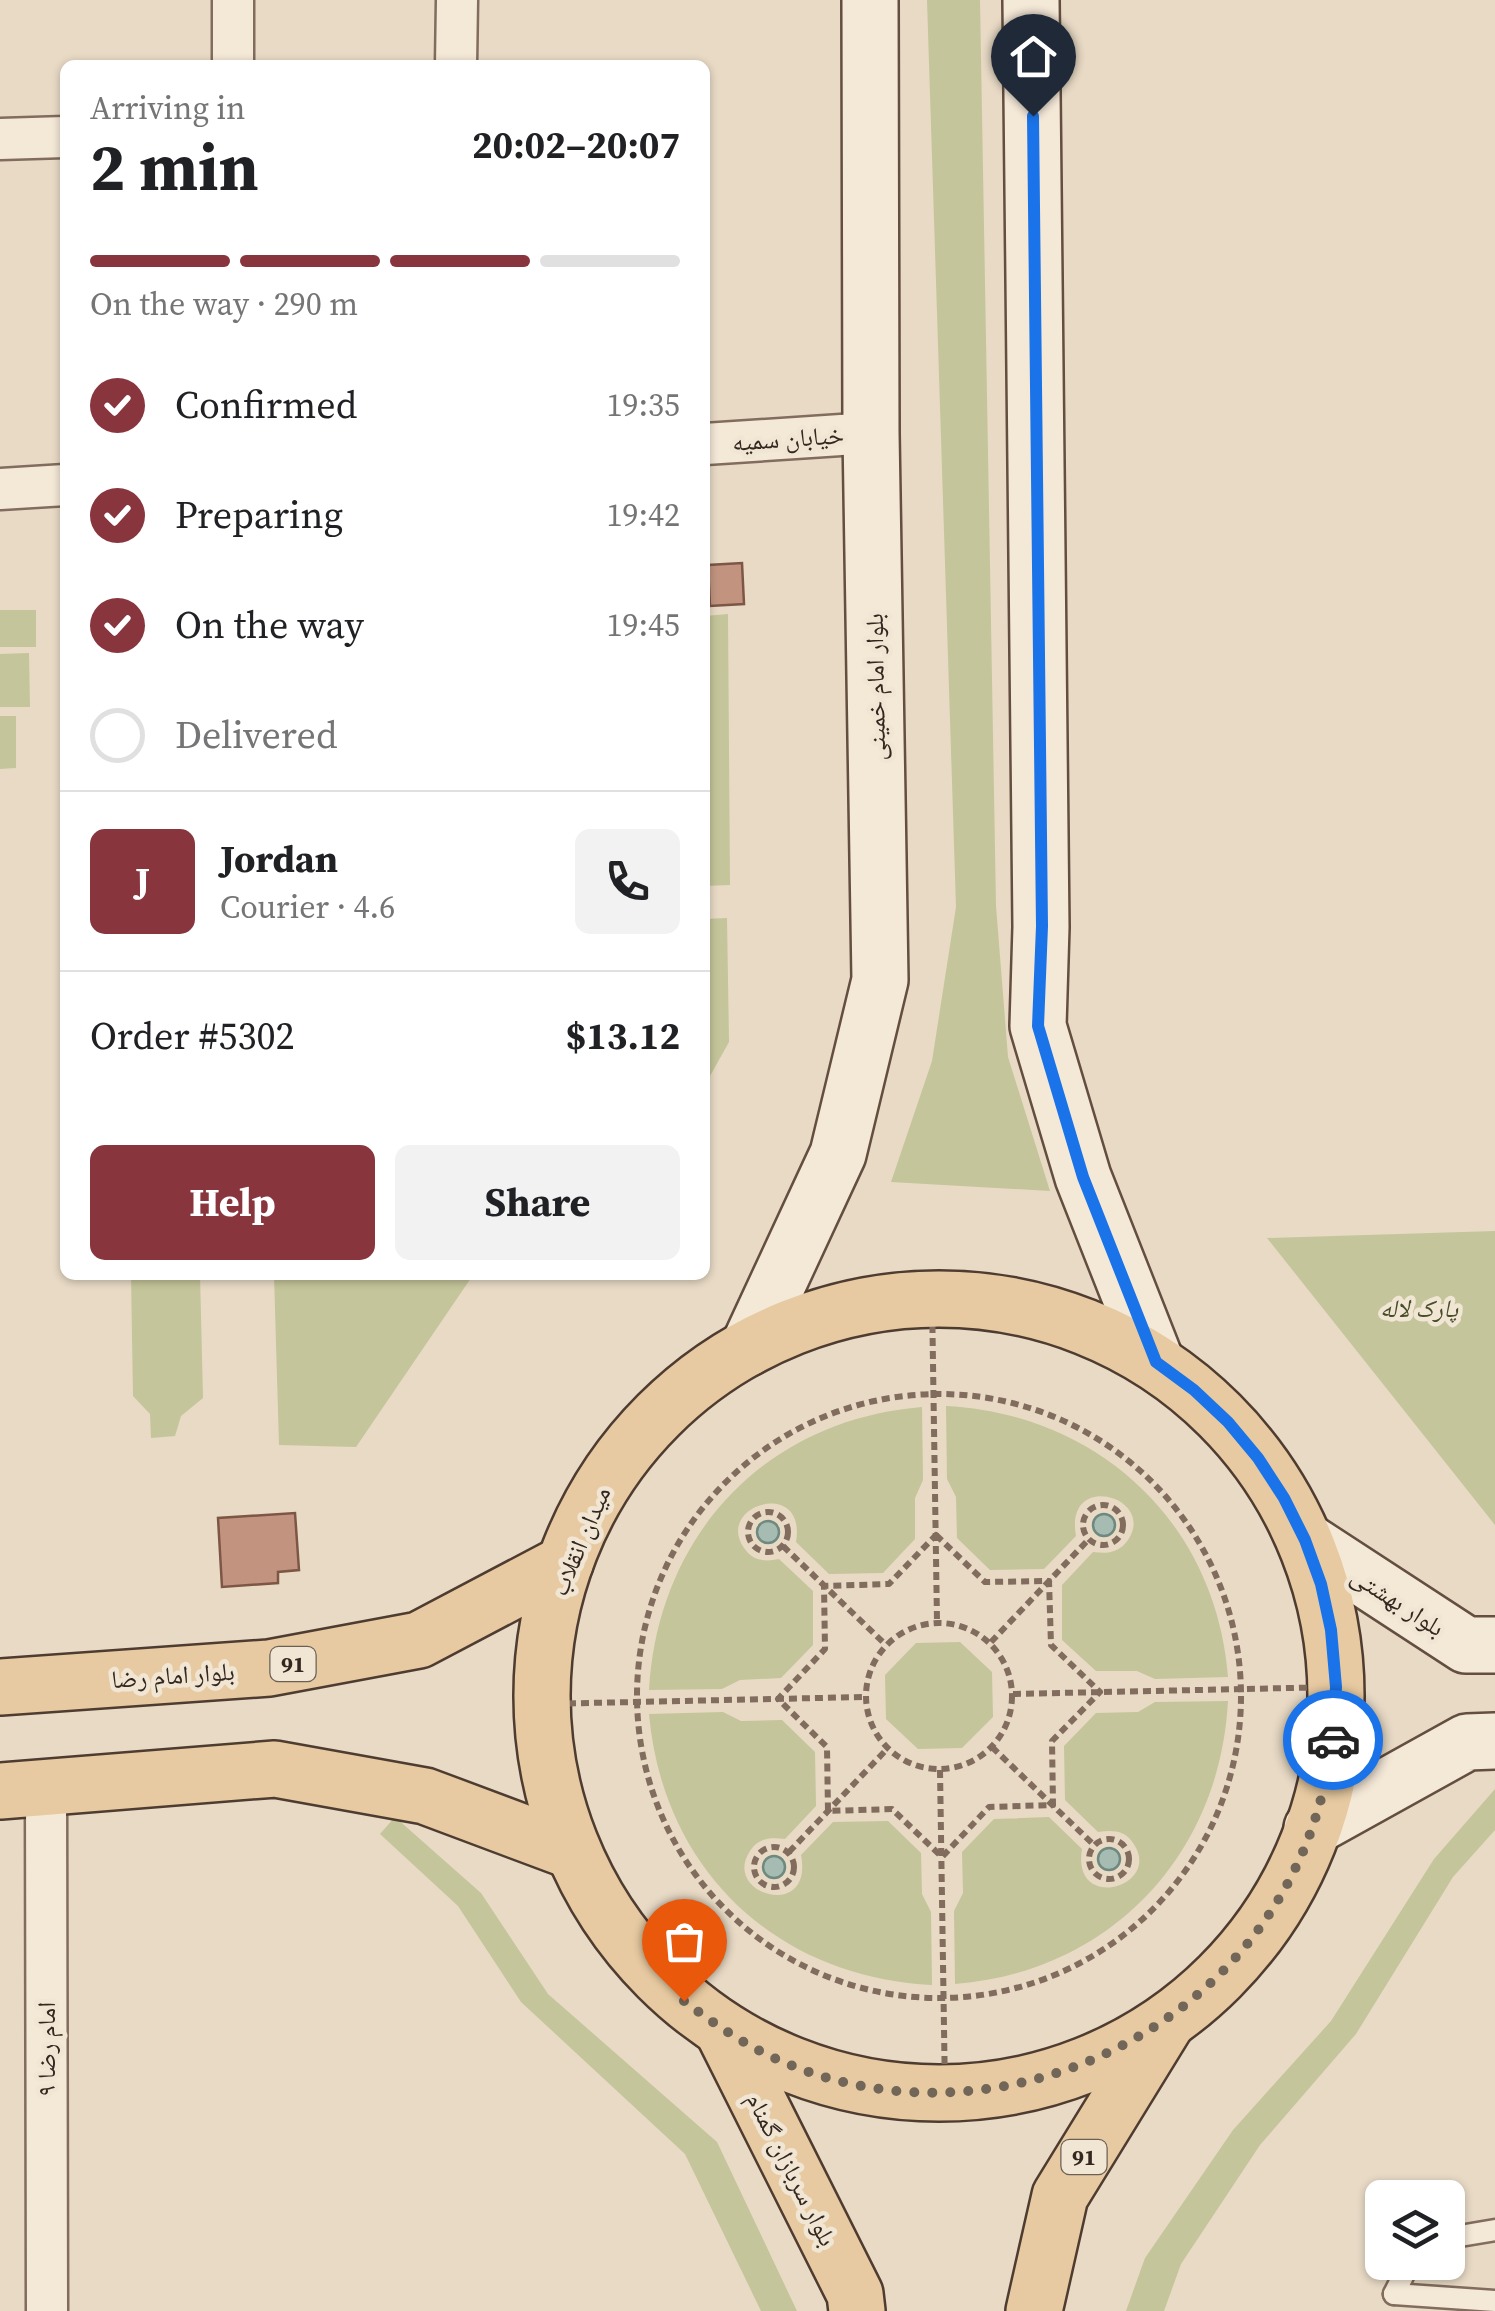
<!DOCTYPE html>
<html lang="en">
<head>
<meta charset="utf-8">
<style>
  :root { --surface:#fff; --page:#f2f2f2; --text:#202124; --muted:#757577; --line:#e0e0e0; --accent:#88353e }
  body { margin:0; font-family:"Source Serif 4","Noto Naskh Arabic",serif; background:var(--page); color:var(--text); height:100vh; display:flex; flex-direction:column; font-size:38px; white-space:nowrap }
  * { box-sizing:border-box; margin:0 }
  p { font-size:32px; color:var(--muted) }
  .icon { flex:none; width:55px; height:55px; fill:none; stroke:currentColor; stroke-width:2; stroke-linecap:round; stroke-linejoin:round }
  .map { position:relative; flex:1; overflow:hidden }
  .side { position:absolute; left:60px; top:60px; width:650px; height:1220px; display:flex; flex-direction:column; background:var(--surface); border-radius:15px; box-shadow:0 2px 8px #0004 }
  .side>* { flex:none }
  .tools { position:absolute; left:1365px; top:2180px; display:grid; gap:20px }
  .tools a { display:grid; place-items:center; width:100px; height:100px; border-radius:15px; background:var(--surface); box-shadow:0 2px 8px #0004; font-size:50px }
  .pin { position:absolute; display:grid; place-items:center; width:85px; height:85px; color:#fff; margin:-102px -42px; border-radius:50% 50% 50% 0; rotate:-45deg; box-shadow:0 0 10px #0007 }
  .pin .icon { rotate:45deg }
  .courier { position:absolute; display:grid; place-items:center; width:100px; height:100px; margin:-50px; border:8px solid #1a73e8; border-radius:50%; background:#fff; color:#222; box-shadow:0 2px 12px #0007 }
  .summary em { font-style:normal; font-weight:700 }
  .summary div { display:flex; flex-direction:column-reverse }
  .summary { display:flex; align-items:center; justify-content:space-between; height:170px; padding:0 30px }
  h1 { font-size:65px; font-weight:700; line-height:75px }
  .bar { display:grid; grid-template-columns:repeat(4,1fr); gap:15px 10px; align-content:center; height:120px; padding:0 30px }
  .bar i { height:12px; border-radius:8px; background:var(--line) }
  .bar .current { background:var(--accent) }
  .bar p { grid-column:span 4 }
  .line { display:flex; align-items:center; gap:25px; padding:0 30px; border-top:2px solid var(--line) }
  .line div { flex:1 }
  .round { display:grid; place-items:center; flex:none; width:105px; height:105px; border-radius:15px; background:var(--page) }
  ol { padding:0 30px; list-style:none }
  li { display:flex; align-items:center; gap:30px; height:110px }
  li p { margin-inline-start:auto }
  li .icon { padding:10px; border-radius:50%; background:var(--accent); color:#fff; stroke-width:4 }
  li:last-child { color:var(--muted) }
  li i { width:55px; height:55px; border:5px solid var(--line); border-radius:50% }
  .cta { display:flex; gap:20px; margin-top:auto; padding:20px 30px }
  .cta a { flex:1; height:115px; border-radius:15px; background:var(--accent); color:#fff; font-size:40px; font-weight:700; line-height:115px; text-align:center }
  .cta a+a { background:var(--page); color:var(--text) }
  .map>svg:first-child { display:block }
</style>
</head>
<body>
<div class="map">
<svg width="1495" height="2311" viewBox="0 0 1495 2311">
  <rect width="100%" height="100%" fill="#e8dac5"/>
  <g fill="#c4c59a">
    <path d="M927 0H980L996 906 1008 1057 1050 1191 891 1182 932 1061 956 907Z"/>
    <rect x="0" y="610" width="36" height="37"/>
    <path d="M728 614 730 885 705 886V616Z"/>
    <path d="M29 653 30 707H0V654Z"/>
    <path d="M0 716H16V768L0 769Z"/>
    <path d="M727 918 729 1042 705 1085V919Z"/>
    <path d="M1495 1231V1525L1267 1238Z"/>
    <path d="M131 1275H200L203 1398 181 1416 175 1436 151 1438 150 1414 133 1396Z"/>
    <path d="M274 1275H473L356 1447 279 1445Z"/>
    <path d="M946 1406C1099 1414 1216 1523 1228 1677L1155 1679 1137 1671H1096L1062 1640V1585L1093 1552C1107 1554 1119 1553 1128 1540 1157 1497 1064 1470 1076 1536L1044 1569 990 1570 957 1538 956 1497 947 1479Z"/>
    <path d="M922 1407 923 1480 915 1498V1539L883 1573 829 1574 796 1542C807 1477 714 1505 744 1548 753 1561 765 1562 779 1559L813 1591V1645L781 1678 740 1680 722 1689 649 1690C658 1535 765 1420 922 1407Z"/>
    <path d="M960 1642 992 1672 993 1717 962 1748 918 1749 886 1719 885 1675 916 1643Z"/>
    <path d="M1228 1701C1220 1855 1110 1972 955 1984L954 1911 963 1893 962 1852 994 1819 1049 1817 1082 1849C1071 1914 1164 1886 1133 1843 1125 1830 1112 1830 1098 1832L1065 1800 1064 1746 1096 1713 1138 1712 1155 1702Z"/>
    <path d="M723 1712 741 1721 782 1720 815 1752 816 1806 785 1839C770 1837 758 1838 750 1851 721 1895 814 1921 801 1855L833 1822 888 1821 921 1853 922 1894 931 1912 932 1985C776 1977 663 1870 649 1714Z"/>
    <path d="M1495 1789V1830L1453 1877 1356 2034 1260 2145 1181 2264 1164 2311H1126L1145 2258 1233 2130 1331 2021 1434 1859Z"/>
    <path d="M395 1817 481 1893 548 1994 717 2142 797 2311H761L685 2154 521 2002 458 1906 380 1834Z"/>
  </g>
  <g fill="#a6bcb3" stroke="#6e897f" stroke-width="2.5">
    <circle cx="1104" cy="1525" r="11"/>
    <circle cx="768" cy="1532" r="11"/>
    <circle cx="1109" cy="1859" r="11"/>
    <circle cx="774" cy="1867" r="11"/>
  </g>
  <g fill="#c29480" stroke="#7d5646" stroke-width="2.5">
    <path d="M742 563 744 604 710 606 708 565Z"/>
    <path d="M295 1513 299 1570 278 1572V1583L222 1587 218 1518Z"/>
  </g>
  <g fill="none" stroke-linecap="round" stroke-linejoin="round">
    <g stroke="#816c5d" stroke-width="25">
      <g id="service">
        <path d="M1448 2238 1495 2230"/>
        <path d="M1394 2294 1495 2301"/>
        <path d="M1394 2294 1410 2262"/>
      </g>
    </g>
    <g stroke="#816c5d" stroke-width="45">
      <g id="minor">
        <path d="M233 65V0"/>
        <path d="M456 65 457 0"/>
        <path d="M0 139 65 137"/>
        <path d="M705 444 871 433"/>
        <path d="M0 489 65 485"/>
        <path d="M46 1787 47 2311"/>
      </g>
    </g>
    <g stroke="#634e40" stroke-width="60">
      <g id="secondary">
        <path d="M1031 0 1041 927 1038 1026 1083 1177 1156 1362"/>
        <path d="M748 1348 838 1154 880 980 871 433 870 0"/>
        <path d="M1305 1540 1466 1645H1495"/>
        <path d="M1312 1828 1467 1742 1495 1741"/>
      </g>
    </g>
    <g stroke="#4f3c31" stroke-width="60">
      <g id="primary">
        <circle cx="939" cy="1696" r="397"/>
        <path d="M0 1687 269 1668 419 1640 565 1563"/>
        <path d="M0 1791 275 1769 425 1796 572 1851"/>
        <path d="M722 2029 855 2294 857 2311"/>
        <path d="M1034 2311 1060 2196 1167 2022"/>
      </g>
    </g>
    <g stroke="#816c5d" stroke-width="6" stroke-dasharray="8 5" stroke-linecap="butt">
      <path d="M932 1299 937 1621"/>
      <circle cx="939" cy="1696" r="302"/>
      <circle cx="1103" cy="1525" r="20"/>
      <circle cx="768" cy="1532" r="20"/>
      <path d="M936 1535 985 1582 1049 1581 1051 1645 1100 1692 1052 1741 1053 1805 989 1807 942 1857 892 1809 828 1811 827 1747 778 1699 825 1649 824 1586 889 1584Z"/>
      <path d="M783 1546 885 1644"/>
      <circle cx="939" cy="1696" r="73"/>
      <path d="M991 1642 1089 1539"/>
      <path d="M1013 1694 1336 1687"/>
      <path d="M542 1704 864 1697"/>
      <path d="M992 1747 1094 1845"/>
      <path d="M940 1770 945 2092"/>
      <circle cx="1109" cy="1859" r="20"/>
      <circle cx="774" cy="1867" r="20"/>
      <path d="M789 1852 887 1749"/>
    </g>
    <use href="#service" stroke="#f4e8d7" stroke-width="20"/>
    <use href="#minor" stroke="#f4e8d7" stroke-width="40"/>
    <use href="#secondary" stroke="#f4e8d7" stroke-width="55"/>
    <use href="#primary" stroke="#e7caa1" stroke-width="55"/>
  </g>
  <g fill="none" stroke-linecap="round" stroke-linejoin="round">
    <path stroke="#726659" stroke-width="10" stroke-dasharray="0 18" d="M684 2001C708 2019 733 2037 760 2051 953 2151 1200 2063 1294 1871 1315 1829 1326 1786 1333 1740"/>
    <path stroke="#1a73e8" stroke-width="12" d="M1033 116 1042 926 1038 1026 1083 1177 1156 1362 1194 1390 1228 1422 1258 1458 1284 1498 1305 1540 1321 1584 1331 1630 1336 1687 1333 1740"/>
  </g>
  <g text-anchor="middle" stroke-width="9" stroke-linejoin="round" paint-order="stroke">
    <g fill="#f1e5d4" stroke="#6c6055" stroke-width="2.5">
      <rect x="270.5" y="1647" width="45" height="34" rx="8"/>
      <rect x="1061.5" y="2140" width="45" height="34" rx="8"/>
    </g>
    <g font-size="22" font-weight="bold" fill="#33271f">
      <text x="293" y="1672">91</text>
      <text x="1084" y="2165">91</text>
    </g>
    <g font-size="25" fill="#33271f" stroke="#f1e5d4">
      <text transform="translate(788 438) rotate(-4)" y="9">خیابان سمیه</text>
      <text transform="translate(875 687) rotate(-91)" y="9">بلوار امام خمینی</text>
      <text transform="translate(580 1541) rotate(-67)" y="9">میدان انقلاب</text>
      <text transform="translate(1398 1601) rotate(33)" y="9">بلوار بهشتی</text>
      <text transform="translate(173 1675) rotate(-4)" y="9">بلوار امام رضا</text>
      <text transform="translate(46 2049) rotate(-90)" y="9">امام رضا ۹</text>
      <text transform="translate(792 2169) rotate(63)" y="9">بلوار سربازان گمنام</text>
    </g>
    <g font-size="25" font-style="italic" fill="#474d28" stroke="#f1e5d4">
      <text x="1419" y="1317">پارک لاله</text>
    </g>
  </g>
</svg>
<div class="tools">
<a><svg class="icon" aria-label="layers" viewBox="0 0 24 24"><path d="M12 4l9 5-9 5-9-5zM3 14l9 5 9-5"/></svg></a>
</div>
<div class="pin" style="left:684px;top:2001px;background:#ea580c"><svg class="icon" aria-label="bag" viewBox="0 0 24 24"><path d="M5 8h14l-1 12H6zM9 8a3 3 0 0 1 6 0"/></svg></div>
<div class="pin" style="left:1033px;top:116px;background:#1f2937"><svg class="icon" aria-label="home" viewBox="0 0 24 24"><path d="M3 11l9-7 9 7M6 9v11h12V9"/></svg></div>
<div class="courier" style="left:1333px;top:1740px"><svg class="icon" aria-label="car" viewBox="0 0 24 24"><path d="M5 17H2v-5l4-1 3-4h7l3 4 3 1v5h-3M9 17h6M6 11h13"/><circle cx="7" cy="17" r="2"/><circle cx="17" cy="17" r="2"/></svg></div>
<section class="side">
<div class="summary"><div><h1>2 min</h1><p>Arriving in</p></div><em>20:02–20:07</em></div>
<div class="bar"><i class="current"></i><i class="current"></i><i class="current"></i><i></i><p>On the way · 290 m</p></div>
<ol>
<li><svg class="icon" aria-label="check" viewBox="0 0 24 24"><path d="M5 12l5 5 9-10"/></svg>Confirmed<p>19:35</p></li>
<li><svg class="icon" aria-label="check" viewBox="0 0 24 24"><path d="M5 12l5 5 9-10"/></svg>Preparing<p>19:42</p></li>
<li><svg class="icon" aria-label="check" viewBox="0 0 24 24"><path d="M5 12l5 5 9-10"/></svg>On the way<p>19:45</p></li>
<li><i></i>Delivered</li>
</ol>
<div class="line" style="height:180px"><b class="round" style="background:var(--accent);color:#fff">J</b><div><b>Jordan</b><p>Courier · 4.6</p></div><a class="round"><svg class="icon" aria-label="phone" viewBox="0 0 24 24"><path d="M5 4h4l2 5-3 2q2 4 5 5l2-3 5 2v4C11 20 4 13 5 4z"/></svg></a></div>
<div class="line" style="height:130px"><div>Order #5302</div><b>$13.12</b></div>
<div class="cta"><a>Help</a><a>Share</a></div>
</section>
</div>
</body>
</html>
